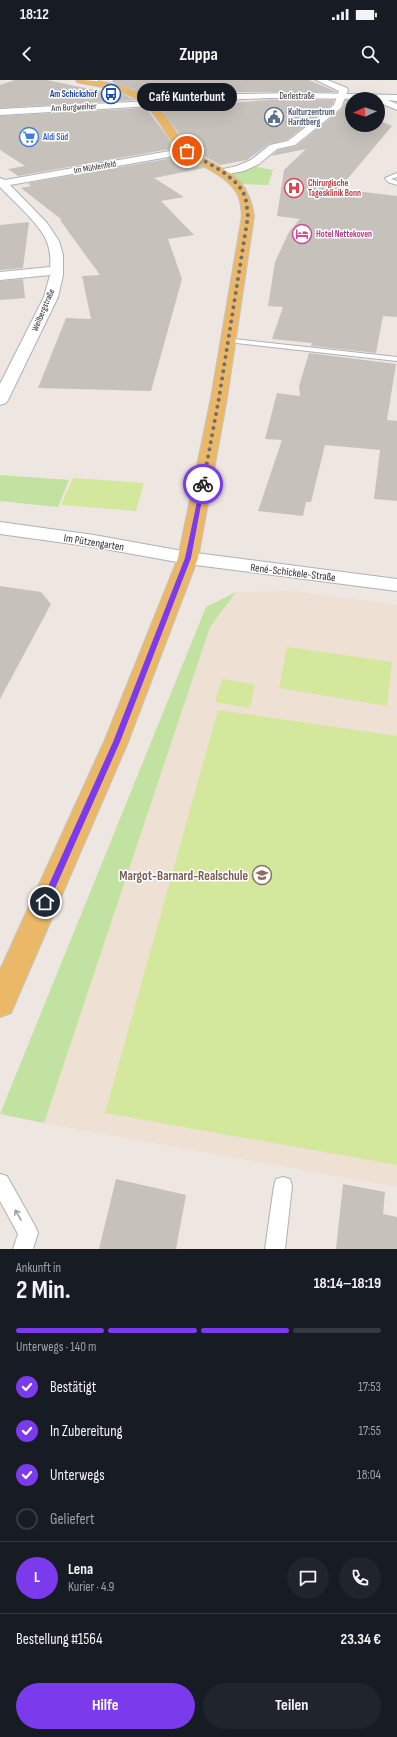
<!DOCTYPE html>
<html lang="de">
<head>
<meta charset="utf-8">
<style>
  :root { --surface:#171b24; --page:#20242c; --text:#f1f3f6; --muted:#9ea1a6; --line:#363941; --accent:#7c3aed }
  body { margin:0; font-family:"Sofia Sans Condensed",sans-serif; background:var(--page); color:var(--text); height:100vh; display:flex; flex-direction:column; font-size:15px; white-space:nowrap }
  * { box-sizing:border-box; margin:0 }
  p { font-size:13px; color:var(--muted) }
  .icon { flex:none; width:22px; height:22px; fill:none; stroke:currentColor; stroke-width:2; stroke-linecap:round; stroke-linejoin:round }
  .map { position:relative; height:1169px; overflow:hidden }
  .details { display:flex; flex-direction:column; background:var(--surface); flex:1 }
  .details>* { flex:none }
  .needle { width:26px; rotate:266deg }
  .buttons { position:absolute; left:345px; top:12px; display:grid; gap:8px }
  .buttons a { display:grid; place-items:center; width:40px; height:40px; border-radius:50%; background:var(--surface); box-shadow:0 4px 16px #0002; font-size:20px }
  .pin { position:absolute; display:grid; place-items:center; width:34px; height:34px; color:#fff; margin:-17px; border:2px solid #fff; border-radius:50%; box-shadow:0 1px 4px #0007 }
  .courier { position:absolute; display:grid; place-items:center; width:40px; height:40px; margin:-20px; border:3px solid #7c3aed; border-radius:50%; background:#fff; color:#222; box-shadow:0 1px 5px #0007 }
  .bubble { position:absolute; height:28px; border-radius:14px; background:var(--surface); box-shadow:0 4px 16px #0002; font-size:13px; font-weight:700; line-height:28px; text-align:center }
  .head em { font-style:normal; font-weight:700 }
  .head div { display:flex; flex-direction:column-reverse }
  .head { display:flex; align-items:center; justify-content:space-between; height:68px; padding:0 16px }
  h1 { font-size:26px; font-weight:700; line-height:30px }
  .bar { display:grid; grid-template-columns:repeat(4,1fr); gap:6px 4px; align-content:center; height:48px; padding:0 16px }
  .bar i { height:5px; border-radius:3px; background:var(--line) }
  .bar .selected { background:var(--accent) }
  .bar p { grid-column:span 4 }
  .line { display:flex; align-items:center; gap:10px; padding:0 16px; border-top:1px solid var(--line) }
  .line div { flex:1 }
  .round { display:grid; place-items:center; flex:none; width:42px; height:42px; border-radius:21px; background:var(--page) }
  ol { padding:0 16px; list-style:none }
  li { display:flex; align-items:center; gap:12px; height:44px }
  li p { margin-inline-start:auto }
  li .icon { padding:4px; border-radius:50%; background:var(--accent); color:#fff; stroke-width:4 }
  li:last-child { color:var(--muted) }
  li i { width:22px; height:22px; border:2px solid var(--line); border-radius:50% }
  .button { display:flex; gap:8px; margin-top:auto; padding:8px 16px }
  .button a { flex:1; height:46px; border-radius:24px; background:var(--accent); color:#fff; font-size:16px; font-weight:700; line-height:46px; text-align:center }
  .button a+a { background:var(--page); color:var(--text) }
  .status { display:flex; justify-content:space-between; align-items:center; height:28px; padding:0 20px; background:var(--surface); direction:ltr }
  .status svg { height:11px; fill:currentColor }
  header { display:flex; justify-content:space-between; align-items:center; height:52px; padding:0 16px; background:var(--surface); font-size:18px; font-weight:700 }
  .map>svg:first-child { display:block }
</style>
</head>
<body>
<div class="status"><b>18:12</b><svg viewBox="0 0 49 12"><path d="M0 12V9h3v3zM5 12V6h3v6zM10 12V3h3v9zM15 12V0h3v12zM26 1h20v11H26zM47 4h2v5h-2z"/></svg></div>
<header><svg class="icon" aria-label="back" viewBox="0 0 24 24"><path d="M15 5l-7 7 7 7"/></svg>Zuppa<svg class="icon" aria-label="search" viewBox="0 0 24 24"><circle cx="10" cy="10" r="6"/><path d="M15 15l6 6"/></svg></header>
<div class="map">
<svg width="397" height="1169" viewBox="0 0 397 1169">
  <rect width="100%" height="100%" fill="#eee6e1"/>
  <path fill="#eee0d2" d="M294 511 397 525V1107L44 1043 210 547 236 512Z"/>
  <g fill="#c1e2a0">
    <path d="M252 86 273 90 268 105 242 104 230 92Z"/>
    <path d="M0 395 69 400 58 427 0 421Z"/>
    <path d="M236 512 210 547 44 1043 0 1034 206 527Z"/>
  </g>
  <g fill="#d4e89d">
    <path d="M73 398 144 403 136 431 61 425Z"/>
    <path d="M287 567 392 582 387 626 279 608Z"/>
    <path d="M222 599 255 604 250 628 215 622Z"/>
    <path d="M218 630 397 656V1085L105 1033Z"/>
  </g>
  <g fill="#c7c1bc">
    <path d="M15 0H47L104 12 106 9 123 14 135 20 0 28V5Z"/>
    <path d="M113 0H309L337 12H237L151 19 133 9 112 2Z"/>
    <path d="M268 20H334L333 24 287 60 269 64 247 80 220 85 202 75 186 63 160 28Z"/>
    <path d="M346 20H352V45H378V40L392 46 339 109 397 116V237L383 236 376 273 311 266 312 263 272 259 283 227 268 226 275 182 289 152 300 139 277 136 284 90 306 69 271 76 278 70 296 66 342 29Z"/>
    <path d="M146 28 176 68 18 96 8 89 25 86 0 70V36Z"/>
    <path d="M184 76 204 88 154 98 184 117 161 121 194 155 168 159 182 199 151 311 38 308 66 238 91 239 82 196 100 195 60 140H62L21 108 31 106 28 103Z"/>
    <path d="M29 142 23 188 0 190V145Z"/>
    <path d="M23 199 25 218 0 220V201Z"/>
    <path d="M309 273 396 284 387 340 397 341V421L374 419 380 370 325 365 311 422H306L303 436 258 431 282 360 265 359 277 313 300 316 299 306Z"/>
    <path d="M0 506 41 512 51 524 0 619Z"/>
    <path d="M116 1099 186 1115 176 1169H99Z"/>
    <path d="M343 1104 385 1112 383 1134 397 1137V1169H336Z"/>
  </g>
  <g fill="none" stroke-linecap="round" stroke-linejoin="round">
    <g stroke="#adb1b9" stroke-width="2">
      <g id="lane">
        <path d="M397 93V97L391 99 397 101V105L388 102 385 98Z"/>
        <path d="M225 258 397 277V281L228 262 224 260Z"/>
        <path d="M0 1094 7 1096 35 1146 38 1153 33 1169H13L18 1154 0 1121Z"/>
        <path d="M283 1097 290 1099 292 1106 285 1169H265L274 1106 276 1099Z"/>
      </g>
    </g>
    <g stroke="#adb1b9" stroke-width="2">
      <g id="street">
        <path d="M84 0H98L97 2 85 3Z"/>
        <path d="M316 0H327L347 8 348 10 341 28 295 65 277 69 259 84 244 91 223 95 219 94 218 92 219 90 237 86 251 80 270 65 288 61 334 25 339 11Z"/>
        <path d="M378 16 397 24V30L378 22V19H374Z"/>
        <path d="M149 21 154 24 152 26 0 35V29Z"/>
        <path d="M187 68 192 71 191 73 10 105 47 143 59 161 63 175V195L58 217 8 320 6 323 0 325V304L44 217 50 195 0 200V192L50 187C51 178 50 170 47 162 41 145 13 121 0 107V98L5 100Z"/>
        <path d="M0 442 94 455 188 472 397 499V511L188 484 94 467 0 454Z"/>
      </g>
    </g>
    <g stroke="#adb1b9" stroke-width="2">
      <path id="secondary" d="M305 13 397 15V21L378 19 268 18 225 20 149 27 144 24 149 21 237 14Z"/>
    </g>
    <g stroke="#c4c4c4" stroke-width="2">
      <path id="primary" d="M76 0C105 0 139 6 160 30 171 42 177 58 190 68 220 93 247 89 254 136L227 318 198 478 128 662 11 933 0 937V890L104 662 178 478 211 318 242 136C241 127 241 118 235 110 222 92 200 87 183 73 165 58 159 33 138 20 119 8 98 7 77 2Z"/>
    </g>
    <use href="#lane" fill="#fff" fill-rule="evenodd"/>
    <use href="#street" fill="#fff" fill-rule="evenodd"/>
    <use href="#secondary" fill="#fff" fill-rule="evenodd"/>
    <use href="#primary" fill="#ebb868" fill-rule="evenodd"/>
  </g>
  <defs><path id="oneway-shaft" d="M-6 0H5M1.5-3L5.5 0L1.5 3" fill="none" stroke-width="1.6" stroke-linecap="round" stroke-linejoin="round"/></defs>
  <use stroke="#a0a0a0" href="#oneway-shaft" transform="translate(18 1135) rotate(-120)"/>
  <path fill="#7c3aed" d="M201 403 205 404 191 478 120 662 49 822 48 824H42L41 822 113 662 185 478Z"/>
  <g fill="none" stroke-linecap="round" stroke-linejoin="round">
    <path stroke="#716e6c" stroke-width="4" stroke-dasharray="0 7.2" d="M187 71C205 82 239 97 245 117 247 123 247 130 248 136L219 318 203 404"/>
  </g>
  <defs>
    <g id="bus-ring" transform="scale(1)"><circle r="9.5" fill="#fff" stroke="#1a4fb4" stroke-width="1.5"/><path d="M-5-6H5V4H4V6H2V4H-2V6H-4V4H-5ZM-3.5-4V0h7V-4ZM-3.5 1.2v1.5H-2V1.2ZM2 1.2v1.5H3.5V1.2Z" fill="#1a4fb4"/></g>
    <g id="civic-ring" transform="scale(1)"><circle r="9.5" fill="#fff" stroke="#5c6f8a" stroke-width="1.5"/><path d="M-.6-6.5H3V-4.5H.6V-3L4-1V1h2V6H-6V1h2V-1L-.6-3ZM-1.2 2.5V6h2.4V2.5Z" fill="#5c6f8a"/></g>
    <g id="supermarket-ring" transform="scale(1)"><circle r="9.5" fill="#fff" stroke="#3f7fe0" stroke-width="1.5"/><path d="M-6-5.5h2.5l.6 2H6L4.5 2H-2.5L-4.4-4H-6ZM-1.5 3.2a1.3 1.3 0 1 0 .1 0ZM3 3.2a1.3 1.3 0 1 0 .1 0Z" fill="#3f7fe0"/></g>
    <g id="hospital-ring" transform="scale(1)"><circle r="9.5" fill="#fff" stroke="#e0444e" stroke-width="1.5"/><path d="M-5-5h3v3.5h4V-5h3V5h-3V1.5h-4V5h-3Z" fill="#e0444e"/></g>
    <g id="hotel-ring" transform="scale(1)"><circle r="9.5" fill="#fff" stroke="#d1479c" stroke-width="1.5"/><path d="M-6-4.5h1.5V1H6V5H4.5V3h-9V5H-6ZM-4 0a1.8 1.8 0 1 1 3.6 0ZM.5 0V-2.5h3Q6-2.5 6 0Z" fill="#d1479c"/></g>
    <g id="school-ring" transform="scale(1)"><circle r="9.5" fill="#fff" stroke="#8d6e63" stroke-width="1.5"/><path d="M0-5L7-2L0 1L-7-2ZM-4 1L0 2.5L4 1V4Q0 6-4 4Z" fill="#8d6e63"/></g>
  </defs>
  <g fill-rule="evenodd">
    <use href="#bus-ring" x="111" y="14"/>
    <use href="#civic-ring" x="274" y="37"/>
    <use href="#supermarket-ring" x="29" y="57"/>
    <use href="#hospital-ring" x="294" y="108"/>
    <use href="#hotel-ring" x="302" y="154"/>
    <use href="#school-ring" x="262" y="795"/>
  </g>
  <g text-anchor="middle" stroke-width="3" stroke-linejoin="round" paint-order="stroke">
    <g font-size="9" font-weight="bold" fill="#164399" stroke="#fff" text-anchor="end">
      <text x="97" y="17">Am Schickshof</text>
    </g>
    <g font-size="9" fill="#2d2d2d" stroke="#fff">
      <text x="297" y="19">Derlestraße</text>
      <text transform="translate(74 27) rotate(-3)" y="3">Am Burgweiher</text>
      <text transform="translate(95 87) rotate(-10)" y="3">Im Mühlenfeld</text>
      <text transform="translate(43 230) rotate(-67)" y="3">Weilbergstraße</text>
    </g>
    <g font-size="9" font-weight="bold" fill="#4e5e75" stroke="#fff" text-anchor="start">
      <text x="288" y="35">Kulturzentrum<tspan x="288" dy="10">Hardtberg</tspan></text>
    </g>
    <g font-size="9" font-weight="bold" fill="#366cbe" stroke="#fff" text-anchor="start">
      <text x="43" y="60">Aldi Süd</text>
    </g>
    <g font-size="9" font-weight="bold" fill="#be3a42" stroke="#fff" text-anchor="start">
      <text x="308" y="106">Chirurgische<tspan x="308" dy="10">Tagesklinik Bonn</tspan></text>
    </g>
    <g font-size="9" font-weight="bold" fill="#b23c85" stroke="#fff" text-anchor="start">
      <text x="316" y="157">Hotel Nettekoven</text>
    </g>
    <g font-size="11" fill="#2d2d2d" stroke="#fff">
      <text transform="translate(94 462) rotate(9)" y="4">Im Pützengarten</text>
      <text transform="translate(293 492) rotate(7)" y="4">René-Schickele-Straße</text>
    </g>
    <g font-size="13" font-weight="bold" fill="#785e54" stroke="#fff" text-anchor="end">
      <text x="248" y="800">Margot-Barnard-Realschule</text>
    </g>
  </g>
</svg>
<div class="buttons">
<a><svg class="needle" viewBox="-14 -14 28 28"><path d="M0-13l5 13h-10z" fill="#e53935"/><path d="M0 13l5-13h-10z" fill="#9ea1a6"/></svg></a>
</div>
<div class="pin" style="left:187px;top:71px;background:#ea580c"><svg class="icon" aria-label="bag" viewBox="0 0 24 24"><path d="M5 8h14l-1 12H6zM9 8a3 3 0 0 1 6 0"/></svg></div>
<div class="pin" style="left:45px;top:822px;background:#1f2937"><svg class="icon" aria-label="home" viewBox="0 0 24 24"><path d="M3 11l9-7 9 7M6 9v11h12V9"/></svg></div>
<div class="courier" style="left:203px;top:404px"><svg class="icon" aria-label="bike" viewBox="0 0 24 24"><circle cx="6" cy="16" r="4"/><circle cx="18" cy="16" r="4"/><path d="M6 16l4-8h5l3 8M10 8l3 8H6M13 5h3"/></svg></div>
<div class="bubble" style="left:137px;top:3px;width:100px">Café Kunterbunt</div>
</div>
<section class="details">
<div class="head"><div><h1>2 Min.</h1><p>Ankunft in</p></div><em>18:14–18:19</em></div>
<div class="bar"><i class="selected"></i><i class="selected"></i><i class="selected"></i><i></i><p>Unterwegs · 140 m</p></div>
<ol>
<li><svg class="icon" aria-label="check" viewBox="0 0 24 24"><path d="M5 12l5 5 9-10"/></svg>Bestätigt<p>17:53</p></li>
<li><svg class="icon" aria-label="check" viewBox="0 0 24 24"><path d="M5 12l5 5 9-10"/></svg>In Zubereitung<p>17:55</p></li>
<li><svg class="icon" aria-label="check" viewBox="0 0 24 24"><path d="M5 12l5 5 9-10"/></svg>Unterwegs<p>18:04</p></li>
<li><i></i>Geliefert</li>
</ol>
<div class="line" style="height:72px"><b class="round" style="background:var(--accent);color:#fff">L</b><div><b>Lena</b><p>Kurier · 4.9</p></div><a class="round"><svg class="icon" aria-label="chat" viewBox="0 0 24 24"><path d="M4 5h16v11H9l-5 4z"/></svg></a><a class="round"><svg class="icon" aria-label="phone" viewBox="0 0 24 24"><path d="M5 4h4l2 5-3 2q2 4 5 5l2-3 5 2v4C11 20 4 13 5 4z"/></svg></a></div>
<div class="line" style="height:52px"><div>Bestellung #1564</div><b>23.34 €</b></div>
<div class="button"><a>Hilfe</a><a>Teilen</a></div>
</section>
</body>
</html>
